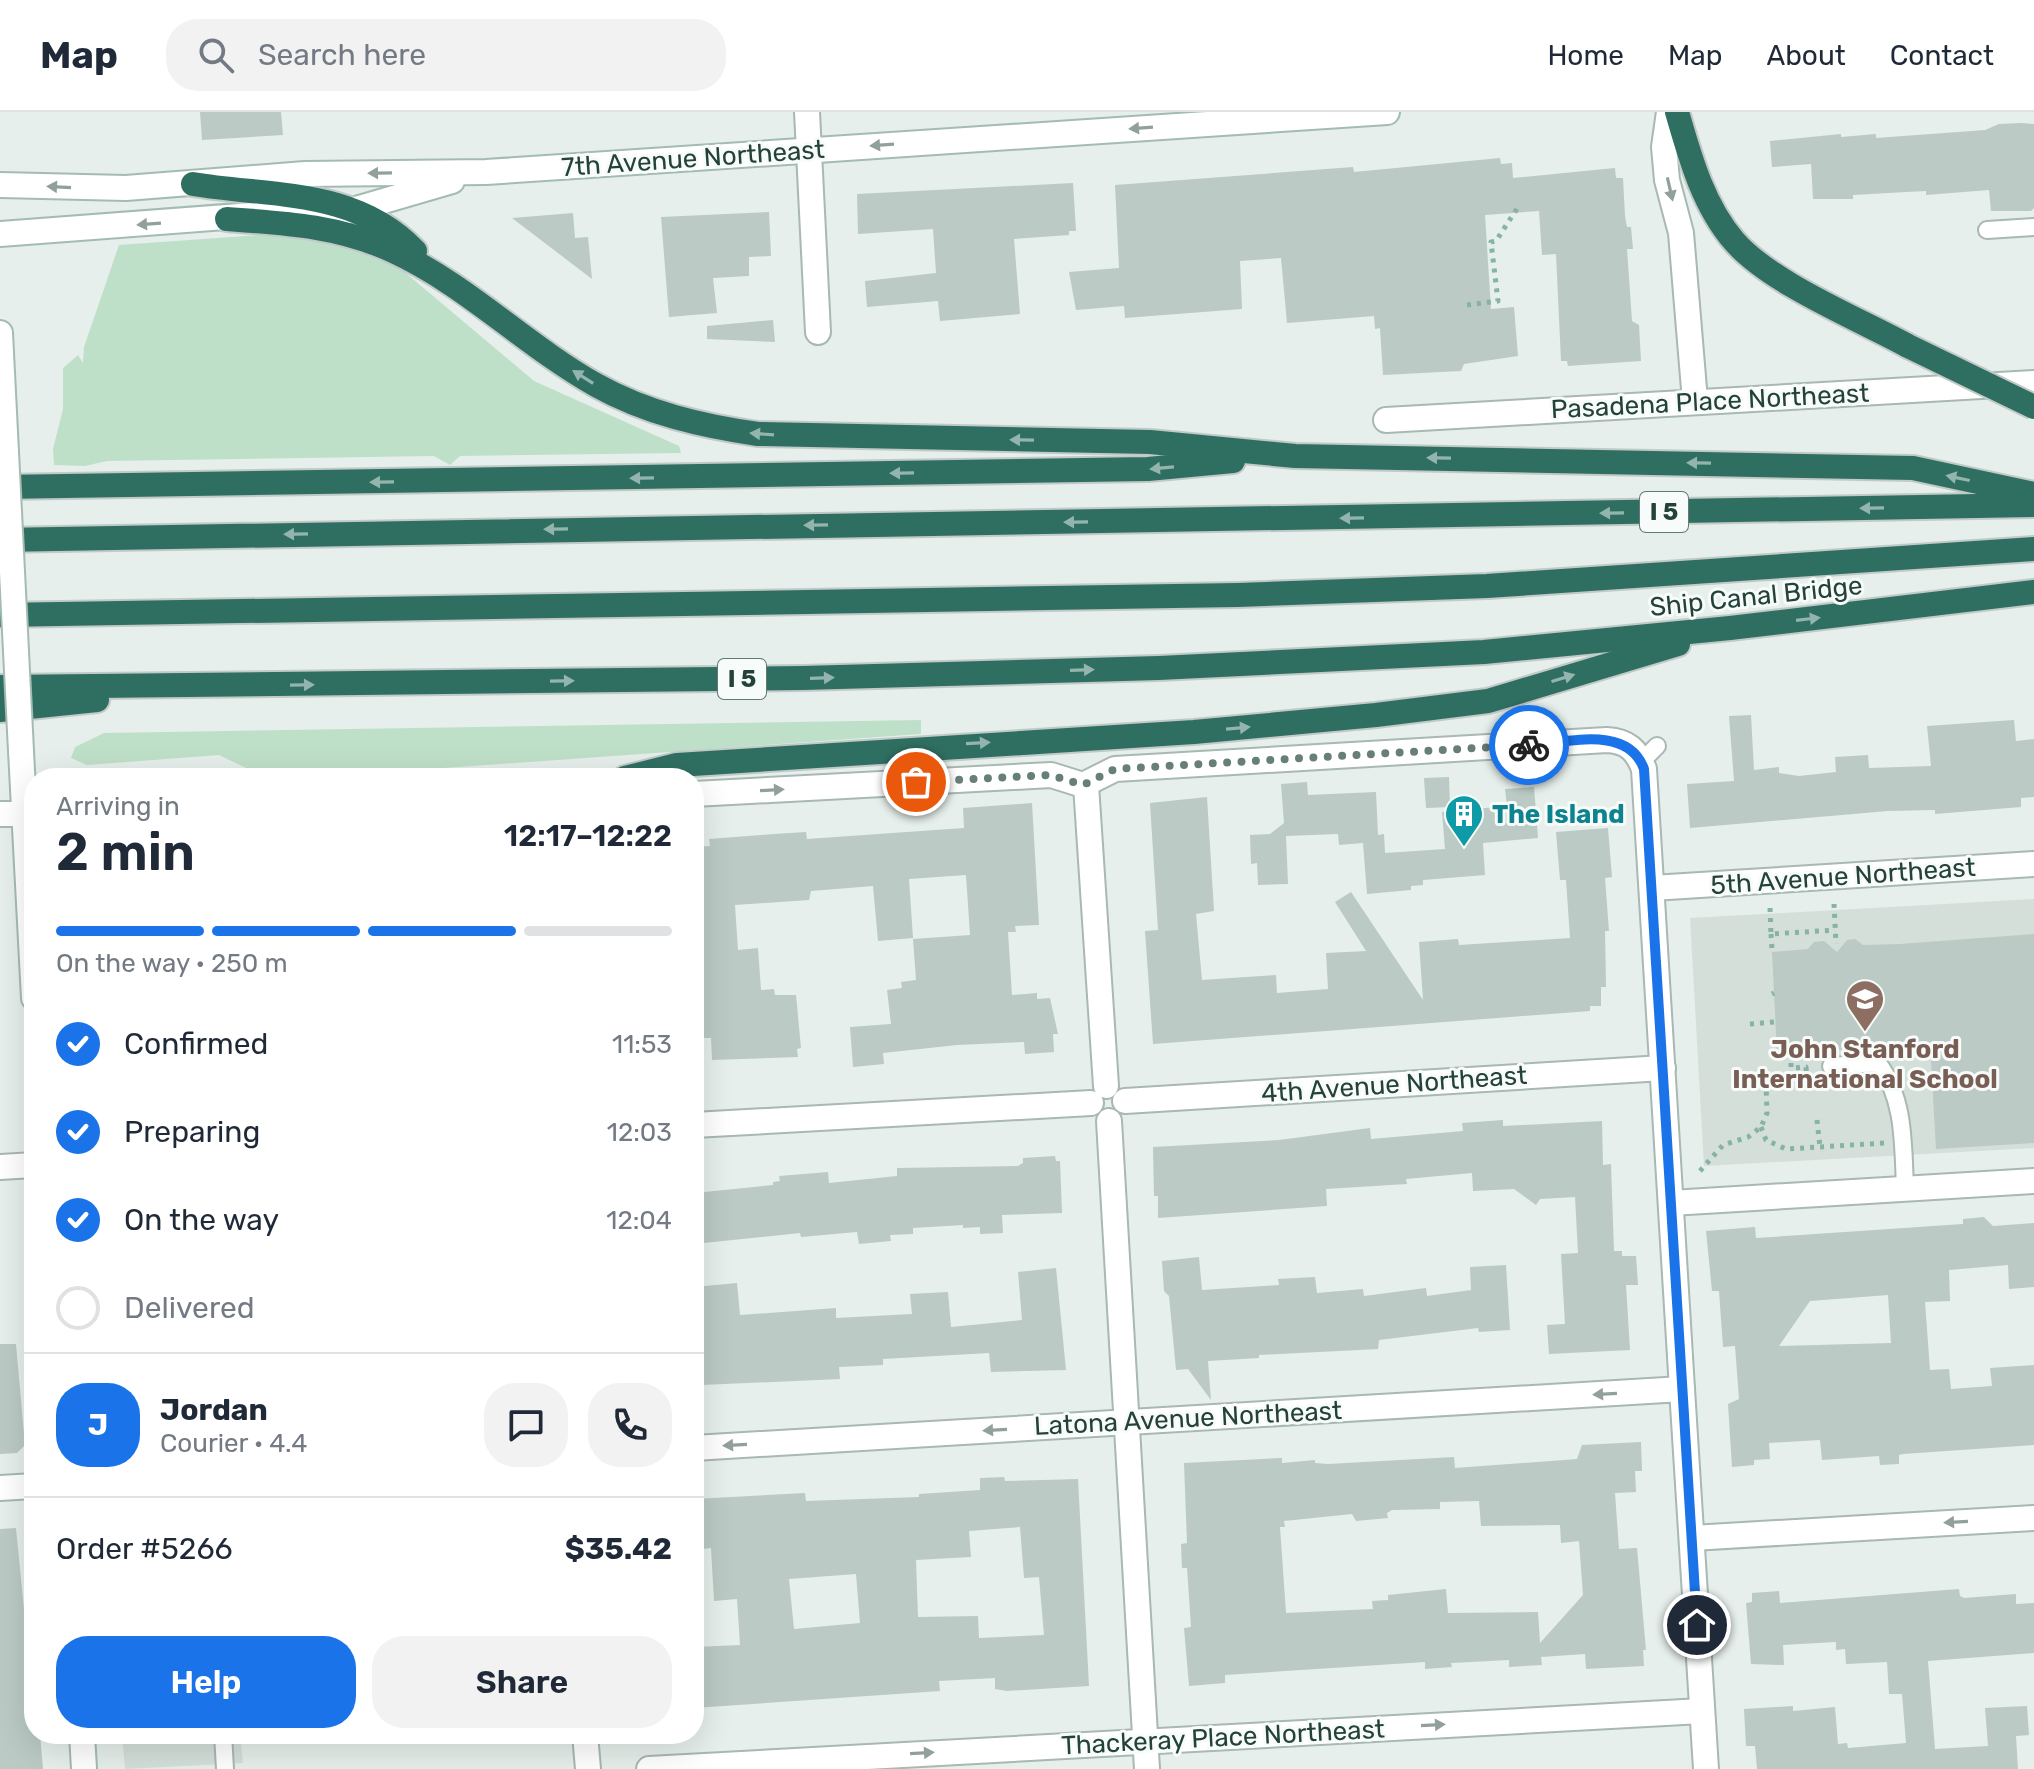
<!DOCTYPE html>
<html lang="en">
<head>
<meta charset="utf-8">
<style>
  :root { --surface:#fff; --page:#f2f2f3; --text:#1f2937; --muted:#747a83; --line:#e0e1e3; --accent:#1a73e8 }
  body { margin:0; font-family:Rubik,sans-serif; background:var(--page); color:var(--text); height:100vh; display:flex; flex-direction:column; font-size:30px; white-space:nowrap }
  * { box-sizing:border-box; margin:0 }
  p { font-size:26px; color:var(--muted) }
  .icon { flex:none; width:44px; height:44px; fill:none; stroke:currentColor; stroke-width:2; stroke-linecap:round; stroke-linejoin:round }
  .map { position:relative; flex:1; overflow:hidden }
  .drawer { position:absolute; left:24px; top:656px; width:680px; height:976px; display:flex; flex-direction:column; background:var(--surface); border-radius:32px; box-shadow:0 8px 32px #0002 }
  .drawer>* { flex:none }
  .pin { position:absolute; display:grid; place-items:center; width:68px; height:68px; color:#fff; margin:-34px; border:4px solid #fff; border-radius:50%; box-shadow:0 2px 8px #0007 }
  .courier { position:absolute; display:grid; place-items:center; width:80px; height:80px; margin:-40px; border:6px solid #1a73e8; border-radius:50%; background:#fff; color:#222; box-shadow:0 2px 10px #0007 }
  .summary em { font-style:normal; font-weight:600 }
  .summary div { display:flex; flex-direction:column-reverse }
  .summary { display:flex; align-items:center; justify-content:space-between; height:136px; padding:0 32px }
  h1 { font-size:52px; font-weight:600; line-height:60px }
  .bar { display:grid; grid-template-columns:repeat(4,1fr); gap:12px 8px; align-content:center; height:96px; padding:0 32px }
  .bar i { height:10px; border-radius:6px; background:var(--line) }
  .bar .selected { background:var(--accent) }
  .bar p { grid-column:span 4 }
  .line { display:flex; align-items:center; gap:20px; padding:0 32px; border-top:2px solid var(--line) }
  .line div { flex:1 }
  .round { display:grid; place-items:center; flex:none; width:84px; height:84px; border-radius:32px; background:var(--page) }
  ol { padding:0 32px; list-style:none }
  li { display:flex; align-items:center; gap:24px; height:88px }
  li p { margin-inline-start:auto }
  li .icon { padding:8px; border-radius:50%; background:var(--accent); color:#fff; stroke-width:4 }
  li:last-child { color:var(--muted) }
  li i { width:44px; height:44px; border:4px solid var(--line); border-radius:50% }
  .cta { display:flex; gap:16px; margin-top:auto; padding:16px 32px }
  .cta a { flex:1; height:92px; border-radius:32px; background:var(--accent); color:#fff; font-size:32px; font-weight:600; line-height:92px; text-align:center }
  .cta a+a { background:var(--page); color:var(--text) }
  header { display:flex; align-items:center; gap:48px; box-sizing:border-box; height:112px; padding:0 40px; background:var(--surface); border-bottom:2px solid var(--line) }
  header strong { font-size:38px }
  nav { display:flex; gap:44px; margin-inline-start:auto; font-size:28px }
  .search { width:560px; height:72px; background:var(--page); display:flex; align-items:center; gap:20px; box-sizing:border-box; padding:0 28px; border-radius:32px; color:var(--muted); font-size:30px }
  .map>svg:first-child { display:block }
</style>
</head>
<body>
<header>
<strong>Map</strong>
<div class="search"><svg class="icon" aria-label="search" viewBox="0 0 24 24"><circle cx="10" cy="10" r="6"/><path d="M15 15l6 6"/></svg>Search here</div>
<nav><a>Home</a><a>Map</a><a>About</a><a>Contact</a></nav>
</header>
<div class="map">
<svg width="2034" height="1657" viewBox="0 0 2034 1657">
  <rect width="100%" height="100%" fill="#e6efeb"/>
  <g fill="#d4dfda">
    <path d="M2034 787V1036L1704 1054 1690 806Z"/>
    <path d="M122 1622H240L243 1651 125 1657Z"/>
  </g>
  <g fill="#bfe0c8">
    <path d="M258 123 324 128 395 152 534 269 679 334 681 341 460 344 450 353 434 344 107 349 85 354 54 353 53 337 63 297V256L78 243 83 251 84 235 119 133Z"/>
    <path d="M921 608V622L305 666 263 664 219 643 87 653 71 646 75 635 104 621Z"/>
  </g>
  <g fill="#bbcac4" fill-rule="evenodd">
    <path d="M200 0H281L283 23 202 28Z"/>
    <path d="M2021 11 2034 12V96L2031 99H1991L1989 78 1926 83V79L1906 80 1853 83V87H1813L1811 52 1772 55 1770 29 1841 22V25L1876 22V26L1985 18 1999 12Z"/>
    <path d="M1500 46 1501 52 1512 51 1513 66 1615 56 1616 66H1623L1625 104 1627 115H1631L1633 137H1627L1632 209 1639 213 1641 249 1568 254 1567 249H1561L1556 142 1542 143 1539 99 1485 103 1491 197 1514 195 1518 244 1464 252 1461 259 1383 263 1380 216 1375 217 1374 204 1287 211 1281 146 1240 149 1242 197 1125 206 1124 194 1076 198 1069 160 1119 156 1115 73 1353 55 1354 60Z"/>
    <path d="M1073 71 1076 119H1069V123L1014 127 1020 202 940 209 938 189 867 195 865 169 936 161 933 117 858 122 857 82Z"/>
    <path d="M769 100 771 144 749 145V164L713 166 717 201 669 205 661 105Z"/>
    <path d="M573 101 575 126 588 125 592 167 512 106Z"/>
    <path d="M773 208 775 230 707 227V214Z"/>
    <path d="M1751 603 1754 658 1779 655V661L1799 664 1836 660 1835 645 1868 643 1869 656 1931 654 1927 614 2014 608 2016 629 2034 627V685L2021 686V695L1935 702V698L1888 699 1690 716 1687 672 1734 669 1729 604Z"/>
    <path d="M1449 665 1450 695 1426 696 1424 666Z"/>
    <path d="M1307 670 1308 683 1376 680 1378 723 1384 722 1385 741 1445 737 1442 700 1507 694 1505 677 1534 675 1538 726 1483 731 1485 763 1423 768V773L1411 774V778L1367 782 1363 731 1339 733 1338 722 1286 724 1288 772 1258 773 1257 751 1251 752 1250 723 1270 722 1284 711 1281 672Z"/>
    <path d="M1207 685 1214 799 1196 802 1202 868 1276 863 1277 881 1328 877 1326 841 1366 839 1335 790 1351 780 1423 888 1419 830 1458 827 1459 833 1570 826 1566 768H1560L1556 720 1608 716 1612 765 1605 766 1609 819H1605L1606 875H1601V894H1590V899L1153 932 1145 819 1158 818 1150 691Z"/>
    <path d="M1032 691 1039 813 1015 814 1016 820H1008L1012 883 1037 881V887L1050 886 1058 922H1053L1054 940 1025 942 1024 930 957 933 883 941 884 952 853 955 850 915 891 912 887 878 902 876 901 870 916 868 913 827 970 823 966 763 909 767 913 826 878 829 873 774 811 779 809 788 735 793 738 838 758 836 761 878 774 877 775 883H796L801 936 797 937 798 945 712 948 711 926H704L694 735 710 734 709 727 774 722 806 720 807 727 964 716 963 696Z"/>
    <path d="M2034 822V1031L1936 1037 1930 932 1777 942 1772 840 1808 837 1814 830 1824 829 1837 840 1847 828 1855 827 1863 833 1900 832Z"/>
    <path d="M1503 1008V1014L1602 1009 1603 1053 1611 1052 1614 1139H1622V1144H1636L1638 1173H1626L1630 1238 1549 1242 1547 1213 1565 1212 1561 1142 1578 1141 1575 1085 1540 1087 1536 1093 1514 1077 1473 1079 1472 1061 1406 1067 1407 1072 1326 1077 1327 1094 1158 1106V1084H1154L1153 1035 1279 1028 1370 1016 1371 1027 1463 1019 1462 1011Z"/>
    <path d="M1055 1044 1056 1049H1060L1062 1101 1002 1103 1003 1121 980 1122V1115L963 1116V1113L913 1116V1122L890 1123 891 1129 859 1132 857 1120 801 1125 800 1121 694 1132V1081L773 1073V1070L780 1069 779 1064 828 1060 829 1071 897 1064V1056L1018 1054 1023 1051V1046Z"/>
    <path d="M1984 1105 1993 1114 2034 1111V1175L2009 1177 2008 1153 1949 1158 1950 1189 1925 1190 1930 1258 1949 1257 1951 1277 1992 1274 1990 1256 2034 1253V1333L1903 1342 1899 1343V1352L1880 1353 1879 1344 1822 1348 1820 1328 1769 1331 1770 1347 1754 1348V1353L1732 1355 1728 1292 1739 1287 1735 1234 1723 1235 1719 1179H1712L1706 1119 1755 1115 1756 1126 1963 1112V1107ZM1888 1183 1891 1231 1779 1234 1810 1189Z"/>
    <path d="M1199 1145 1202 1178 1279 1173 1278 1167 1315 1165 1317 1181 1363 1177 1364 1184 1426 1176 1427 1184 1471 1178 1470 1155 1506 1153 1510 1218 1479 1220 1478 1216 1379 1228 1378 1237 1259 1243V1246L1208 1249 1211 1288 1188 1257 1176 1258 1169 1184 1164 1179 1162 1149Z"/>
    <path d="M1056 1156 1066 1258 991 1260 989 1241 883 1247V1253L839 1255 840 1267 702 1273 699 1200 694 1201V1175L737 1171 740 1203 836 1196V1206L912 1202 910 1182 948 1180 951 1215 1022 1208 1018 1160Z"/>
    <path d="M0 1232H16L25 1333 17 1341 0 1342Z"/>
    <path d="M1641 1330 1642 1359H1635L1636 1380 1615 1381 1619 1437 1637 1436 1646 1538H1643L1644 1554 1586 1557 1585 1542 1541 1545 1542 1553 1509 1555V1548L1451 1551 1452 1555 1425 1557V1550L1225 1563V1571L1189 1574 1184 1516 1191 1515 1187 1456H1182L1181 1432 1187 1431 1184 1351 1282 1346V1351L1315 1348V1351L1328 1352 1454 1345 1455 1356 1577 1347 1582 1333ZM1479 1389 1481 1414 1560 1413 1561 1431 1579 1429 1583 1483 1540 1531 1538 1500 1448 1501 1446 1477 1388 1483V1488L1372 1489 1373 1497 1286 1501 1280 1415H1285L1284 1409 1352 1402 1356 1409 1388 1406 1387 1401 1392 1398 1440 1397V1390Z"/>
    <path d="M1004 1365 1005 1369 1078 1367 1089 1574 1007 1579 995 1577V1566L939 1569 940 1579 694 1596V1535L740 1533 737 1487 714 1489 711 1436 694 1438V1387L805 1381 806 1389 919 1385V1382L980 1378V1366ZM1020 1415 1024 1466 1039 1465 1044 1523 979 1526 978 1504 918 1505 916 1448 971 1445 969 1419ZM856 1462 860 1511 794 1517 789 1467Z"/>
    <path d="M16 1416 27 1528H34V1622H40L43 1657H0V1417Z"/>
    <path d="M1959 1477 1960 1484 1964 1486 2016 1482V1492L2034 1491V1541L1928 1549 1935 1637 1988 1634 1985 1596 2027 1594 2029 1623 2016 1624 2018 1657H1757L1755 1634H1746L1744 1597 1793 1594V1599L1835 1595 1838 1632 1847 1631 1848 1636 1906 1631 1902 1582H1889L1887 1550 1846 1552 1845 1537 1836 1538V1530L1783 1533 1784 1553 1751 1552 1746 1491 1752 1490V1481L1779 1479 1780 1491Z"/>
  </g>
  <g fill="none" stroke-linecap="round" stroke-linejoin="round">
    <g stroke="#a8b8b2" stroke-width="20">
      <g id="service">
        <path d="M1987 118 2034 115"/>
        <path d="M1641 650 1657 634"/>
        <path d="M1831 954 1878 951C1905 987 1903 1032 1905 1077"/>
        <path d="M223 1622 225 1657"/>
      </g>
    </g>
    <g stroke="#a8b8b2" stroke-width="28">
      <g id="minor">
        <path d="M807 0 818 220"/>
        <path d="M1669 0 1664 35 1667 68 1681 121 1695 289"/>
        <path d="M1386 308 2034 271"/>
        <path d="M1086 673 1106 974"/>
        <path d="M694 682 1051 663 1083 673 1115 657 1607 628C1627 629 1637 638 1644 657L1682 1277"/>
        <path d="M1652 776 2034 752"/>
        <path d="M1125 989 1663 956"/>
        <path d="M1109 1009 1147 1657"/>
        <path d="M694 1013 1091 991"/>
        <path d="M0 1055 34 1053"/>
        <path d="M1671 1091 2034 1069"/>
        <path d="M585 1622 588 1657"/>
      </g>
    </g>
    <g stroke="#a8b8b2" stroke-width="28">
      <g id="tertiary">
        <path d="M694 1336 1682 1277 1706 1657"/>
        <path d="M0 1376 34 1374"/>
        <path d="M1692 1426 2034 1406"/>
        <path d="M649 1657 1702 1599"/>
      </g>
    </g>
    <g stroke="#a4bbb3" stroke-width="28">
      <g id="secondary">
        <path d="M0 73 126 76 305 62 486 60 1387 0"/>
        <path d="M0 122 278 101 339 102 452 69"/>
        <path d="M0 221 6 340"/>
        <path d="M21 639 34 886"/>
        <path d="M0 702H34"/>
        <path d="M82 1622 84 1657"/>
      </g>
    </g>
    <g stroke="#c2cac8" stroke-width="28">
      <g id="motorway">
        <path d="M1677 0C1690 45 1703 93 1734 129 1770 171 1859 207 1908 234"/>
        <path d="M193 72C271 85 355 76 415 139"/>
        <path d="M227 107C285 111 340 114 393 139 467 173 525 233 596 273 646 301 702 314 758 322L1150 330 1295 344 1913 356 2034 382"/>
        <path d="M0 375 1148 357 1233 349"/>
        <path d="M0 428 2034 393"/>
        <path d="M0 503 1238 483 1487 474 2034 437"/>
        <path d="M0 575 803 566 1159 556 1484 540 1730 516 2034 480"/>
        <path d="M0 598 97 588"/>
        <path d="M625 666 677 653 1194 620 1376 603 1488 589 1678 532"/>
      </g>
    </g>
    <g stroke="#86b3a5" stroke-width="5" stroke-dasharray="4 6" stroke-linecap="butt">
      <path d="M1467 193 1498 189 1491 130 1496 129 1520 92"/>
      <path d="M1834 792 1836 832"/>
      <path d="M1770 796 1771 822 1835 818"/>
      <path d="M1771 822 1772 837"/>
      <path d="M1772 882 1774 881"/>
      <path d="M1750 912 1774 910"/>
      <path d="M1791 941V956L1806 955 1807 968"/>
      <path d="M1778 970 1819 967"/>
      <path d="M1817 1008 1820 1035"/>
      <path d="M1761 1015 1766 1028 1786 1037 1885 1031"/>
      <path d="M1700 1059 1723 1033 1748 1025 1761 1015 1767 1001 1766 971"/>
    </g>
    <use href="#service" stroke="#fff" stroke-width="16"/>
    <use href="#minor" stroke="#fff" stroke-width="24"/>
    <use href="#tertiary" stroke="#fff" stroke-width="24"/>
    <use href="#secondary" stroke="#fff" stroke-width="24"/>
    <use href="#motorway" stroke="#2f6f62" stroke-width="24"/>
    <g stroke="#a4bbb3" stroke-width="28" stroke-linecap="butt">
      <path id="secondary-bridge" d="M6 340 21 639"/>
    </g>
    <g stroke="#c2cac8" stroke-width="28" stroke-linecap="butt">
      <path id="motorway-bridge" d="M1908 234 2034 295"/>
    </g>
    <use href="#secondary-bridge" stroke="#fff" stroke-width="24"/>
    <use href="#motorway-bridge" stroke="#2f6f62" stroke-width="24"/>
  </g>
  <defs><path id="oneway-solid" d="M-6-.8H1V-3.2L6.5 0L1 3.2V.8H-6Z" transform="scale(2)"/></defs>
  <g fill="#92a09c">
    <use href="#oneway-solid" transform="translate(1141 16) rotate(176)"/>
    <use href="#oneway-solid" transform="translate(882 33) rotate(176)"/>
    <use href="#oneway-solid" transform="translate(380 61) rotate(179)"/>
    <use href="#oneway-solid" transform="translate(59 75) rotate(-177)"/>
    <use href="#oneway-solid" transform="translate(1670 77) rotate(77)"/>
    <use href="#oneway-solid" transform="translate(149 112) rotate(176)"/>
    <use href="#oneway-solid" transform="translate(772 678) rotate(-3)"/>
    <use href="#oneway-solid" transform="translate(1605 1282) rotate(177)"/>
    <use href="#oneway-solid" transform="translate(995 1318) rotate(177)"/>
    <use href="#oneway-solid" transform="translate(735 1333) rotate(177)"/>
    <use href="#oneway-solid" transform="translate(1956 1410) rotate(177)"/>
    <use href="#oneway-solid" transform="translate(1433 1613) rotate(-3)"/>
    <use href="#oneway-solid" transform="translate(922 1641) rotate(-3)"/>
  </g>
  <g fill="#93b5ae">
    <use href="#oneway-solid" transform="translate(583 265) rotate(-148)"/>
    <use href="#oneway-solid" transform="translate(762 322) rotate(-176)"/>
    <use href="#oneway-solid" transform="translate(1022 328) rotate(-179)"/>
    <use href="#oneway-solid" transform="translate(1439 346) rotate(-179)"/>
    <use href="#oneway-solid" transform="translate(1699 351) rotate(-179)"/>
    <use href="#oneway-solid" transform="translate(1162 356) rotate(175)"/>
    <use href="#oneway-solid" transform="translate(902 361) rotate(179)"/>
    <use href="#oneway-solid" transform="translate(642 366) rotate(179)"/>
    <use href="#oneway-solid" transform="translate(1958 366) rotate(-168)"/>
    <use href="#oneway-solid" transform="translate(382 370) rotate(179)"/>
    <use href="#oneway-solid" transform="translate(1872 396) rotate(179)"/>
    <use href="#oneway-solid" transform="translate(1612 401) rotate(179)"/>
    <use href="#oneway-solid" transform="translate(1352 406) rotate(179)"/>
    <use href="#oneway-solid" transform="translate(1076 410) rotate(179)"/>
    <use href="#oneway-solid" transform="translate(816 413) rotate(179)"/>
    <use href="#oneway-solid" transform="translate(556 417) rotate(179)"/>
    <use href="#oneway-solid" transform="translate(296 422) rotate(179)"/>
    <use href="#oneway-solid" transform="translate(1808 507) rotate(-7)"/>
    <use href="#oneway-solid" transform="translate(1082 558) rotate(-2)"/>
    <use href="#oneway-solid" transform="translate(822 566) rotate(-2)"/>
    <use href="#oneway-solid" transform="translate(1563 566) rotate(-17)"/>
    <use href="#oneway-solid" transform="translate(562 569) rotate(-1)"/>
    <use href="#oneway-solid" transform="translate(302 573) rotate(-1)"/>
    <use href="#oneway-solid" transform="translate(1238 616) rotate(-5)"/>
    <use href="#oneway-solid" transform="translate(978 631) rotate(-3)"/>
  </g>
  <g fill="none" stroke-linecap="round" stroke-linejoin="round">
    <path stroke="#687f78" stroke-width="8" stroke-dasharray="0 14.4" d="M916 670 1051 663 1083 673 1115 657 1529 633"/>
    <path stroke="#1a73e8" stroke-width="10" d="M1529 633C1566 631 1628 612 1644 657L1697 1513"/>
  </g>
  <defs>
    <g id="building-pin" transform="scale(2)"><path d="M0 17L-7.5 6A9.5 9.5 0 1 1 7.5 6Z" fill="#0f9aa8" stroke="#f7fbf9"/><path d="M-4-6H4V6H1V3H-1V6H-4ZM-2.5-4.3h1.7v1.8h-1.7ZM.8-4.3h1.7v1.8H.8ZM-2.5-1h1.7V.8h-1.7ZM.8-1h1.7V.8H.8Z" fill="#fff"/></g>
    <g id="school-pin" transform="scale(2)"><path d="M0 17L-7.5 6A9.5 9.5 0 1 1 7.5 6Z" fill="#8d6e63" stroke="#f7fbf9"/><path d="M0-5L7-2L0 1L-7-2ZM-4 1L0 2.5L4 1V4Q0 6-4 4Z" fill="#fff"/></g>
  </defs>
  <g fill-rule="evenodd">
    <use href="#building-pin" x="1464" y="702"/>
    <use href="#school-pin" x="1865" y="887"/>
  </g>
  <g text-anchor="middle" stroke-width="6" stroke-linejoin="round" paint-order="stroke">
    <g fill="#f7fbf9" stroke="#637a73" stroke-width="2">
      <rect x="1640" y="380" width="48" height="40" rx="6"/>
      <rect x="718" y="547" width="48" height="40" rx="6"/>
    </g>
    <g font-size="24" font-weight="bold" fill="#24423a">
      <text x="1664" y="408">I 5</text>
      <text x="742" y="575">I 5</text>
    </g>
    <g font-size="26" fill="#24423a" stroke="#f7fbf9">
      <text transform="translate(693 46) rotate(-4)" y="9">7th Avenue Northeast</text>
      <text transform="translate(1710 289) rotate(-3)" y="9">Pasadena Place Northeast</text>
      <text transform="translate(1756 484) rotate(-6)" y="9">Ship Canal Bridge</text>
      <text transform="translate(1843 764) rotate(-4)" y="9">5th Avenue Northeast</text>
      <text transform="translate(1394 972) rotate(-4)" y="9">4th Avenue Northeast</text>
      <text transform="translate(1188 1306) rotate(-3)" y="9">Latona Avenue Northeast</text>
      <text transform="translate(1223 1625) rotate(-3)" y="9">Thackeray Place Northeast</text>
    </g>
    <g font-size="26" font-weight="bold" fill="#0d838f" stroke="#f7fbf9" text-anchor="start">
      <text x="1492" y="711">The Island</text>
    </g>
    <g font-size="26" font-weight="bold" fill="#785e54" stroke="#f7fbf9">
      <text x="1865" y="946">John Stanford<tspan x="1865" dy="30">International School</tspan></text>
    </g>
  </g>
</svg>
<div class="pin" style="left:916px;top:670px;background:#ea580c"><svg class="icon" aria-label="bag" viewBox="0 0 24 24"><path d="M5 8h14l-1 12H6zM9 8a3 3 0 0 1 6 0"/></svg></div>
<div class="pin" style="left:1697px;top:1513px;background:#1f2937"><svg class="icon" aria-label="home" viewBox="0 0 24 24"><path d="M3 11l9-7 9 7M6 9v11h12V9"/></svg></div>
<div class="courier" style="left:1529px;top:633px"><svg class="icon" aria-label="bike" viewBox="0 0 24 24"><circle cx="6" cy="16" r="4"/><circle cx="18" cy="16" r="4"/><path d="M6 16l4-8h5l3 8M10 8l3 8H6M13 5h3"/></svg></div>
<section class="drawer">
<div class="summary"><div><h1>2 min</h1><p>Arriving in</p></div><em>12:17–12:22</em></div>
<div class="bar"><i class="selected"></i><i class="selected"></i><i class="selected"></i><i></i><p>On the way · 250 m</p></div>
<ol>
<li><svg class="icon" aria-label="check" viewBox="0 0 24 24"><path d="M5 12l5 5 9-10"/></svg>Confirmed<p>11:53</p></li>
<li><svg class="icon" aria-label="check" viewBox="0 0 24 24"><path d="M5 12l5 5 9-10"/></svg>Preparing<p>12:03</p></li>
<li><svg class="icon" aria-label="check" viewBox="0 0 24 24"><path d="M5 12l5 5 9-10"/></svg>On the way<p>12:04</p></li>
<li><i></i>Delivered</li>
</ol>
<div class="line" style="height:144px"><b class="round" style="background:var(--accent);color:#fff">J</b><div><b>Jordan</b><p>Courier · 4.4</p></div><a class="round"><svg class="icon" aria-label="chat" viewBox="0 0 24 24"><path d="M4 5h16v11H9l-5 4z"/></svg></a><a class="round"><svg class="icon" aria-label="phone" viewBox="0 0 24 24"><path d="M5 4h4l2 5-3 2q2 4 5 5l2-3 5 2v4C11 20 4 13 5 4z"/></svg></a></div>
<div class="line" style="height:104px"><div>Order #5266</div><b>$35.42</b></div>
<div class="cta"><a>Help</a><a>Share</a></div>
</section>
</div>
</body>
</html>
